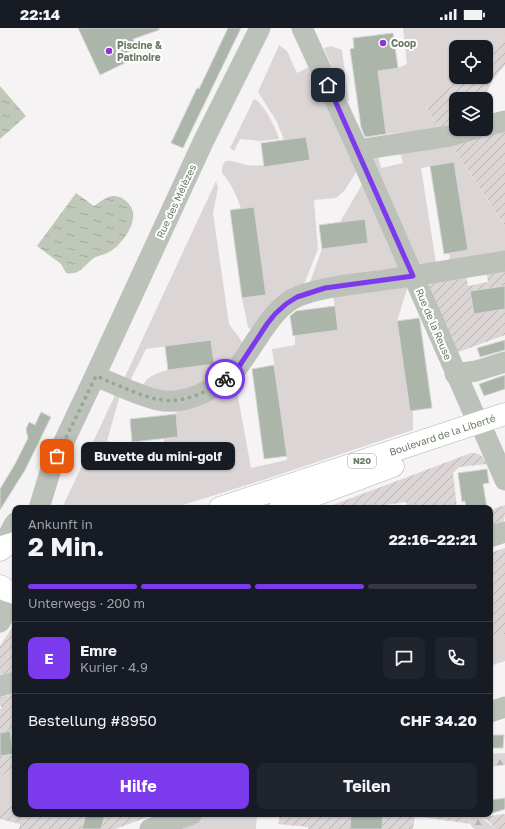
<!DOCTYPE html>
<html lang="de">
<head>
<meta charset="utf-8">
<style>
  :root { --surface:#171b24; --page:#20242c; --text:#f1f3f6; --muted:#9ea1a6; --line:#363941; --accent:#7c3aed }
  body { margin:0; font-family:"Golos Text",sans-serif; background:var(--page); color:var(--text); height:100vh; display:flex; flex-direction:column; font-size:15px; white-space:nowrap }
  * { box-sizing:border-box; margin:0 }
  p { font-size:13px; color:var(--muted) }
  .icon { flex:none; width:22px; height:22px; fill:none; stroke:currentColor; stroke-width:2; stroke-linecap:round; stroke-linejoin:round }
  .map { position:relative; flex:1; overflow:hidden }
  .details { position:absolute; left:12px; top:477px; width:481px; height:312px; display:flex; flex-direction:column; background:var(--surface); border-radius:8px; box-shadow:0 1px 3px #0004 }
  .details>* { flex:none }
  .controls { position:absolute; left:449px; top:12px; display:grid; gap:8px }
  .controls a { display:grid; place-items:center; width:44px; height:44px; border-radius:8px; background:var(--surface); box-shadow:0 1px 3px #0004; font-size:20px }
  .pin { position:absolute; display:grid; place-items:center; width:34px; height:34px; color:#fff; margin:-17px; border-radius:8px; box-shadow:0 2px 6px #0006 }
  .courier { position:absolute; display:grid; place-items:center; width:40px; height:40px; margin:-20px; border:3px solid #7c3aed; border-radius:50%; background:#fff; color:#222; box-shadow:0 1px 5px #0007 }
  .bubble { position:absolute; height:28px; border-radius:8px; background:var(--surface); box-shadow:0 1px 3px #0004; font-size:13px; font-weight:700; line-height:28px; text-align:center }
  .overview em { font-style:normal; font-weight:700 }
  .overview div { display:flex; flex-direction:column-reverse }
  .overview { display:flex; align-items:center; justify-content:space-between; height:68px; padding:0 16px }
  h1 { font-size:26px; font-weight:700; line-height:30px }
  .bar { display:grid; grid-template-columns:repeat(4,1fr); gap:6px 4px; align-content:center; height:48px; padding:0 16px }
  .bar i { height:5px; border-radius:3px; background:var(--line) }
  .bar .selected { background:var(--accent) }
  .bar p { grid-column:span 4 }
  .line { display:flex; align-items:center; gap:10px; padding:0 16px; border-top:1px solid var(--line) }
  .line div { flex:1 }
  .round { display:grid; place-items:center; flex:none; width:42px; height:42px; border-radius:8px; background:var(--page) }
  .cta { display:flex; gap:8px; margin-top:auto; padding:8px 16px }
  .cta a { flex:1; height:46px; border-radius:8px; background:var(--accent); color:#fff; font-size:16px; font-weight:700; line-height:46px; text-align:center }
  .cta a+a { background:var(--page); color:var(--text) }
  .status { display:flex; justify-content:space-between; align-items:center; height:28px; padding:0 20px; background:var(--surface); direction:ltr }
  .status svg { height:11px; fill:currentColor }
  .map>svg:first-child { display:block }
</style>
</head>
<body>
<div class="status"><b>22:14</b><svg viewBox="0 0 49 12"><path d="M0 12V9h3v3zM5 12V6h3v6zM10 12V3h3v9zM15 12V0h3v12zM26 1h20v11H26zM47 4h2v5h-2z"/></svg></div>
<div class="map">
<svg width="505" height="801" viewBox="0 0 505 801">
  <defs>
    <pattern id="forest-firs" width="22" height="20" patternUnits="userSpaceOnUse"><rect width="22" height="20" fill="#dcd5d5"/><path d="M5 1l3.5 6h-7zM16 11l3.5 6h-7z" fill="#b6b2b0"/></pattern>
    <pattern id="garden-furrows" width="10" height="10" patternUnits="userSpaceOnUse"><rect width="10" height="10" fill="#dcd5d5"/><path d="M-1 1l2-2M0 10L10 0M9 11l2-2" fill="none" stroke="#b6b2b0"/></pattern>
    <pattern id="water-ripples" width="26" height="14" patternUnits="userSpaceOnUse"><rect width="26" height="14" fill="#c0c8ba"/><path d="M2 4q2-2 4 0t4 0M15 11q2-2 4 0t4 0" fill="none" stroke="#a0a79b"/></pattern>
  </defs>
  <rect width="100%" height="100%" fill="#f6f3f5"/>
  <g fill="#dcd5d5">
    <path d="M403 0H505V10L486 26V19H456V49H460L426 79 439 101 386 106 378 43 398 40 407 36Z"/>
    <path d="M279 17 287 23 297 45 309 39 358 141 345 162 336 170 314 172 318 221 303 259 254 304 248 299 242 270 266 267 254 179 241 181C237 168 231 155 222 145 222 141 222 136 226 133 228 132 243 136 247 137 268 139 289 135 310 132L306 109 284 112 277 94 258 64Z"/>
    <path d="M331 18 342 22 349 74 346 72 324 20Z"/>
    <path d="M254 71C263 74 277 102 279 111L260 113 240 111 234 123 230 120Z"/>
    <path d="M451 116 505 198V226L450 235 449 225 468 222 454 134 421 140 436 235 420 237 372 130 378 128 381 140 403 135 400 124Z"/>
    <path d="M216 153 218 160 213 185 229 296C234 304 241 309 243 318L224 345 182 366 143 361C143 339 198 338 214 336L211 312 146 321 130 353 122 355Z"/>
    <path d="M364 153 399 240 309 257 322 221 368 214 365 191 340 194Z"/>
    <path d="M406 254 407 261 397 293 410 383H413V402L263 452 173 480H62L116 365 120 367 107 413 133 423 164 419V411L178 409 176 386 178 380 233 353 236 358 251 440 287 432 272 321 295 317V307L337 302 333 265Z"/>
    <path d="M505 606V633L490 638V610Z"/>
    <path d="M15 739V776L0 782V749Z"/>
    <path d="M212 786H257L256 801H177L176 799Z"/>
  </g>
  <g fill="url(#forest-firs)">
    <path d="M505 725V737L490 739V726Z"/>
    <path d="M462 786H480C482 791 491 797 496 801H474Z"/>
  </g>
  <g fill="url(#garden-furrows)">
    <path d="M505 10V37L494 50 483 71H456V98L439 101 426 79 460 49H486V26Z"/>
    <path d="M505 102V198L451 116Z"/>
    <path d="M505 241V307L456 325 429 257 432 253 466 246 468 258 488 254 486 242Z"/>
    <path d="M471 425C480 425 483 428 487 436L459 439 453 445 457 480H407L406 474 379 478V480H325Z"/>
    <path d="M505 477C505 496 505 495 490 503V482Z"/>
    <path d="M505 520V606L490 610V525Z"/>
    <path d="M15 595V643L0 647V618Z"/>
    <path d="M15 666V739L0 749V681L2 680 0 677V669Z"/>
    <path d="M15 776V786H86L82 801H19L20 796 0 791V782Z"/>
    <path d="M105 786H156L115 801H101Z"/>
    <path d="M282 786H462L470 796 415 788 413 801H308V799L278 796 280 787Z"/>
    <path d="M505 786V801H496L487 792 481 789Z"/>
  </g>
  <g fill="url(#water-ripples)">
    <path d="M0 58 26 88 0 111Z"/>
    <path d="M76 165 94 178C100 174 107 168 113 168 119 168 123 170 127 174 140 186 130 204 120 215 117 219 110 224 105 226 102 227 97 228 94 230 84 237 80 248 66 245L61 236 37 218Z"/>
  </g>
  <g fill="#acb5a9" stroke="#d7d5d7">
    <path d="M78 0H159V2L133 11 137 20 123 26 127 34 100 47Z"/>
    <path d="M228 0H241L183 120 171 115 197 60 199 61Z"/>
    <path d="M393 5 398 40 378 43 386 106 365 109 361 99 350 21 354 20 353 10Z"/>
    <path d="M306 109 310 132 264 139 261 115Z"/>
    <path d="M454 134 468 222 444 226 430 138Z"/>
    <path d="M254 179 266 267 242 270 230 182Z"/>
    <path d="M365 191 368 215 322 221 319 197Z"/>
    <path d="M505 258V281L474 286 470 263Z"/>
    <path d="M335 278 338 302 293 308 290 288 294 285 296 283Z"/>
    <path d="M419 290 420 294 432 380 410 383 397 293Z"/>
    <path d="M211 312 214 336 168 342 165 318Z"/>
    <path d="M505 312V322L480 329 477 320Z"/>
    <path d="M274 337 287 428 264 431 252 341Z"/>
    <path d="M505 347V361L484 368 479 356Z"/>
    <path d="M41 384 51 389 25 442 0 482V461L15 436 28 410 26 401 29 394 35 397Z"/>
    <path d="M176 386 178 409 132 414 130 391Z"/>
    <path d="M487 441 489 455 483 456 487 480H466L465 473 462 474 458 445Z"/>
    <path d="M10 703 13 726 0 728V705Z"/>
    <path d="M490 707H504L503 720H490Z"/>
    <path d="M505 770V781L490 786V772Z"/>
    <path d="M86 786H105L101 801H82Z"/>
    <path d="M351 786H383L382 801H350Z"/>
  </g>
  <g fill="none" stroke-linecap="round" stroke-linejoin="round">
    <g stroke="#afb5ac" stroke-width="23">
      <g id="major">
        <path id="s1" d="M220 480 505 386"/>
        <path d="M280 480 393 438"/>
        <path d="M0 522 5 518 15 515"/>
        <path d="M0 558 6 562 15 565"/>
      </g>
    </g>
    <g stroke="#bcc2ba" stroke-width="21">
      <path d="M302 0 358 122 478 395"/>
      <path d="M486 98 505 93"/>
      <path d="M358 122 450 108 475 101"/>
      <path d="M455 346 476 343 505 334"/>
      <path d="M95 348C116 356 136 367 158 372 185 378 218 361 236 341 245 331 251 319 259 308 269 293 281 275 299 268 328 257 361 256 391 251 429 246 467 239 505 233"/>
      <path d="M484 404 505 452"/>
      <path d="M39 480 51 441 95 348 204 112 260 0"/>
      <path d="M490 509 505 504"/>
      <path d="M5 518 9 506 15 495"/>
      <path d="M0 594 10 574 12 564"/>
      <path d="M0 658 15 654"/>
      <path d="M490 684 505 679"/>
      <path d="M150 801 192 786"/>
    </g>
    <use href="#major" stroke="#fff" stroke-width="22"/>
  </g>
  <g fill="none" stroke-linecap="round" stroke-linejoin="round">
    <path stroke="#9aa596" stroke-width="4" stroke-dasharray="0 7.2" d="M57 428 96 348C148 369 172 389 225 351"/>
    <path stroke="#7c3aed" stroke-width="5" d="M225 351 238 340 267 296 275 286 286 276 297 269 325 260 413 248 328 57"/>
  </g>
  <g fill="#8b35d4" stroke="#fff" stroke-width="1.5">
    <circle cx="383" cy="15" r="4"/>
    <circle cx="109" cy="23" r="4"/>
  </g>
  <g text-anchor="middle" stroke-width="4" stroke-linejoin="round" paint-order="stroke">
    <rect fill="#fff" stroke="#96a392" stroke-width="1" x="348" y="426" width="28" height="14" rx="3"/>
    <g font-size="9" font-weight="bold" fill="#697b63">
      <text x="362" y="436">N20</text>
    </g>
    <g font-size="10" font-weight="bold" fill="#697b63" stroke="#fff" text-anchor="start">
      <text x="391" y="19">Coop</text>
      <text x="117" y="21">Piscine &amp;<tspan x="117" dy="12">Patinoire</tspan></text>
    </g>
    <g font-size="10" fill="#697b63" stroke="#fff">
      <text transform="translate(176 173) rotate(-65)" y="4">Rue des Mélèzes</text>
      <text transform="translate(434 296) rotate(67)" y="4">Rue de la Reuse</text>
      <text dy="4" stroke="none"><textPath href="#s1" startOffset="234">Boulevard de la Liberté</textPath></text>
    </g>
  </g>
</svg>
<div class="controls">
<a><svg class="icon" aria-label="locate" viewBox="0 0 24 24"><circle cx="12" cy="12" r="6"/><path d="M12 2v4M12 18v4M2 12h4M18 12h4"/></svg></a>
<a><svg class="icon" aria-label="layers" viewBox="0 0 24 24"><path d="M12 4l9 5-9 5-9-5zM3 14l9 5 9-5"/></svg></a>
</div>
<div class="pin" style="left:57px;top:428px;background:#ea580c"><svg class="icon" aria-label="bag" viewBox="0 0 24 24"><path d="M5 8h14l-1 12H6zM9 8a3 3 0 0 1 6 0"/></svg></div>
<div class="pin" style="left:328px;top:57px;background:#1f2937"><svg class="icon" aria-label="home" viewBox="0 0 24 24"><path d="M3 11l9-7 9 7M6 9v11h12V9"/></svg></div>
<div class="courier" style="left:225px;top:351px"><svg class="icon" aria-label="bike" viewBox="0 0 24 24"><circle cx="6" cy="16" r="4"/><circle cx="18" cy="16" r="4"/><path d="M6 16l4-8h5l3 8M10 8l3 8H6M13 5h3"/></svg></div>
<div class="bubble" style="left:81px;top:414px;width:154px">Buvette du mini-golf</div>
<section class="details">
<div class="overview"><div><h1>2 Min.</h1><p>Ankunft in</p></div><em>22:16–22:21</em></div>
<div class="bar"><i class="selected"></i><i class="selected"></i><i class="selected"></i><i></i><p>Unterwegs · 200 m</p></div>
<div class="line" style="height:72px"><b class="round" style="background:var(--accent);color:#fff">E</b><div><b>Emre</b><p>Kurier · 4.9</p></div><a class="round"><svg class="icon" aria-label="chat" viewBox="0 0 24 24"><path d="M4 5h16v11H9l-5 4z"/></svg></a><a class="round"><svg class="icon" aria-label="phone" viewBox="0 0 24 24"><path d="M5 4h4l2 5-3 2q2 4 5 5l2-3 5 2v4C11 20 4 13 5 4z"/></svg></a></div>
<div class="line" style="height:52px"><div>Bestellung #8950</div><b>CHF 34.20</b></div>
<div class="cta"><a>Hilfe</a><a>Teilen</a></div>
</section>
</div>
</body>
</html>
